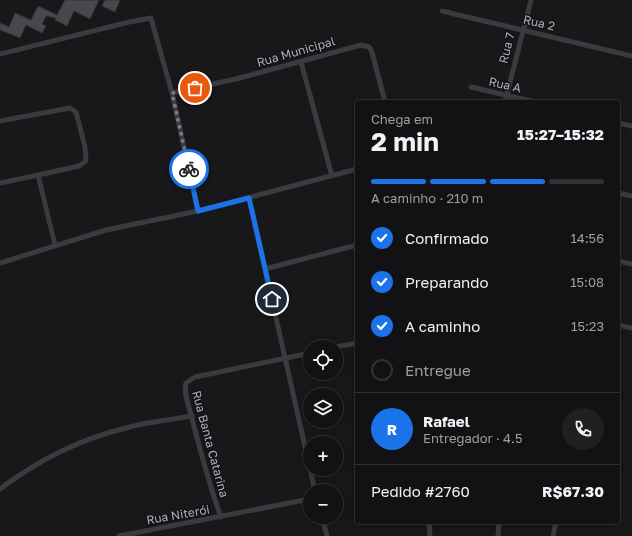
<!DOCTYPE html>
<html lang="pt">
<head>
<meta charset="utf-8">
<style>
  :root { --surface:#121214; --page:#1f2022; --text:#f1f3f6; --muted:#9c9ea0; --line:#313234; --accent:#1a73e8 }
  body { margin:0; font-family:"Golos Text",sans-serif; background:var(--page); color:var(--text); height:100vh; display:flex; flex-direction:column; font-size:15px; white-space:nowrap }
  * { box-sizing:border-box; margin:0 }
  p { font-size:13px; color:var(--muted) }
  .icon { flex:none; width:22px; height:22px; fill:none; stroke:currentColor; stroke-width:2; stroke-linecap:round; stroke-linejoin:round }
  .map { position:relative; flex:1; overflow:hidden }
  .side { position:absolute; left:355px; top:100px; width:265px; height:424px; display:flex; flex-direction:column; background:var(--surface); border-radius:4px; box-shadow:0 2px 10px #0003,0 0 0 1px var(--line) }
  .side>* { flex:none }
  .fabs { position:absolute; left:303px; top:340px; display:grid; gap:8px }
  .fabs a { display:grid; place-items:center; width:40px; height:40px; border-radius:50%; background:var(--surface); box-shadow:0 2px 10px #0003,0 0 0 1px var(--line); font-size:20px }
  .pin { position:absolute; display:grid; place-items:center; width:34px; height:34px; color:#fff; margin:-17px; border:2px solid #fff; border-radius:50%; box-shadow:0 1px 4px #0007 }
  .courier { position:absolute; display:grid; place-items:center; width:40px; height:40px; margin:-20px; border:3px solid #1a73e8; border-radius:50%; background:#fff; color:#222; box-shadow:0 1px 5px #0007 }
  .headline em { font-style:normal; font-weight:700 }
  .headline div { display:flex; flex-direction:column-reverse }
  .headline { display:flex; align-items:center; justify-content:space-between; height:68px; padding:0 16px }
  h1 { font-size:26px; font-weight:700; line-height:30px }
  .bar { display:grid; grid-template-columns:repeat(4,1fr); gap:6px 4px; align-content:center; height:48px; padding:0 16px }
  .bar i { height:5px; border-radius:3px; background:var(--line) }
  .bar .active { background:var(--accent) }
  .bar p { grid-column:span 4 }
  .line { display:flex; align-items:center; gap:10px; padding:0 16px; border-top:1px solid var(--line) }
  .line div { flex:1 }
  .round { display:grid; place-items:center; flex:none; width:42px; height:42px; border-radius:21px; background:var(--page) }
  ol { padding:0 16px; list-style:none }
  li { display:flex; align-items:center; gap:12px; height:44px }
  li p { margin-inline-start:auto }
  li .icon { padding:4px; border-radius:50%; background:var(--accent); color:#fff; stroke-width:4 }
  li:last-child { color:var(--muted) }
  li i { width:22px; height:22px; border:2px solid var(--line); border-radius:50% }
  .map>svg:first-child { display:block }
</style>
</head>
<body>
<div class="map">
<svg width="632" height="536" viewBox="0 0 632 536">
  <rect width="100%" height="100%" fill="#18181a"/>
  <g fill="#47484c" stroke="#323236">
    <path d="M65 0H99L90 19 74 11 67 26 55 20 56 18 46 16 42 24 46 26 42 33 26 25 20 38 0 30V23L9 27 15 13 31 20 38 6 57 15Z"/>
    <path d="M105 0H120L115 12 102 6Z"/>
  </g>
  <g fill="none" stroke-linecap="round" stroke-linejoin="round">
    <g stroke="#393b3e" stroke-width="5">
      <path d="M442 11 632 56"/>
      <path d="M0 54 129 22 151 18 172 93 198 211"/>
      <path d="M301 62 332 176"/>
      <path d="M471 87 535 102"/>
      <path d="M172 93 236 79 361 45 369 47 372 52 385 102"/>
      <path d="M505 102 531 0"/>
      <path d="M0 121 70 108 76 112 85 147 86 161 79 166 38 175 55 245"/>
      <path d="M618 123 632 126"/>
      <path d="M0 183 38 175"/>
      <path d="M618 193 632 196"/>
      <path d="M249 198 315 491"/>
      <path d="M618 261 632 264"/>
      <path d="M0 263 106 230 198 211 357 169"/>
      <path d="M265 269 357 245"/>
      <path d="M618 325 632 328"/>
      <path d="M336 347 357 343"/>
      <path d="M0 489C37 461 80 439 126 428 147 422 170 420 192 416"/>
      <path d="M221 517C209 485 201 452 192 419 190 408 183 394 186 383L195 377 310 353"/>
      <path d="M322 517 327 536"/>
      <path d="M429 522 430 536"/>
      <path d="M119 536 310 499"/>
      <path d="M498 536 499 522"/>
      <path d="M553 536 556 522"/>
    </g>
  </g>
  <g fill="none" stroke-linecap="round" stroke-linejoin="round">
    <path stroke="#787b81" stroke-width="4" stroke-dasharray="0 7.2" d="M189 169 172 93 195 88"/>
    <path stroke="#1a73e8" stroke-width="5" d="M189 169 198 211 249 198 272 299"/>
  </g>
  <g text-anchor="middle" stroke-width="3" stroke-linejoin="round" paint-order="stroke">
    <g font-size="12" fill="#acb0b8" stroke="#131315">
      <text transform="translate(539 23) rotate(13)" y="4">Rua 2</text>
      <text transform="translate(507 48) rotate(-76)" y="4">Rua 7</text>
      <text transform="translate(296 52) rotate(-16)" y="4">Rua Municipal</text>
      <text transform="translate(505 85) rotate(13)" y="4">Rua A</text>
      <text transform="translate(210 444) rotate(75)" y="4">Rua Banta Catarina</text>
      <text transform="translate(178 515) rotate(-10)" y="4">Rua Niterói</text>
    </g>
  </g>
</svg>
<div class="fabs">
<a><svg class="icon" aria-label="locate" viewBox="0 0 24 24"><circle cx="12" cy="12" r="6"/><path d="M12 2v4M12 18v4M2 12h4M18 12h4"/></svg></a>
<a><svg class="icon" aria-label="layers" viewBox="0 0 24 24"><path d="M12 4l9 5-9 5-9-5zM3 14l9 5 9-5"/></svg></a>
<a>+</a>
<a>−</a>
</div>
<div class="pin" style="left:195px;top:88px;background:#ea580c"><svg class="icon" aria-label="bag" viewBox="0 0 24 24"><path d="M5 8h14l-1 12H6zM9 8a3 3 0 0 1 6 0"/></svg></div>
<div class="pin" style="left:272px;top:299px;background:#1f2937"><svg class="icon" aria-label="home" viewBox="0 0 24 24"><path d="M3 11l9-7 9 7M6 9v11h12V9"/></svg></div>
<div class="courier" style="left:189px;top:169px"><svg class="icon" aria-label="bike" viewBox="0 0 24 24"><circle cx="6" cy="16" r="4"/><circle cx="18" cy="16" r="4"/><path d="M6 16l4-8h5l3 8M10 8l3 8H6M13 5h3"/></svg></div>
<section class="side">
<div class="headline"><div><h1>2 min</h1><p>Chega em</p></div><em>15:27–15:32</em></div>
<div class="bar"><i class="active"></i><i class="active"></i><i class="active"></i><i></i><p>A caminho · 210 m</p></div>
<ol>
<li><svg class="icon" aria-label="check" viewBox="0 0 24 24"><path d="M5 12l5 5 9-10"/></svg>Confirmado<p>14:56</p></li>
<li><svg class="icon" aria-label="check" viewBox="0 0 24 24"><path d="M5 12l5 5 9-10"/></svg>Preparando<p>15:08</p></li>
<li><svg class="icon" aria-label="check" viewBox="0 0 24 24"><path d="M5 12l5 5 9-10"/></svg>A caminho<p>15:23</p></li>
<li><i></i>Entregue</li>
</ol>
<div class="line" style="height:72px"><b class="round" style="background:var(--accent);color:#fff">R</b><div><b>Rafael</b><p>Entregador · 4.5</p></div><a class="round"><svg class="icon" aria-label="phone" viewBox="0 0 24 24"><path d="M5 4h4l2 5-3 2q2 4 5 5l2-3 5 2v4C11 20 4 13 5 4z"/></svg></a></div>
<div class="line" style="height:52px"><div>Pedido #2760</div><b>R$67.30</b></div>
</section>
</div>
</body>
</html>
